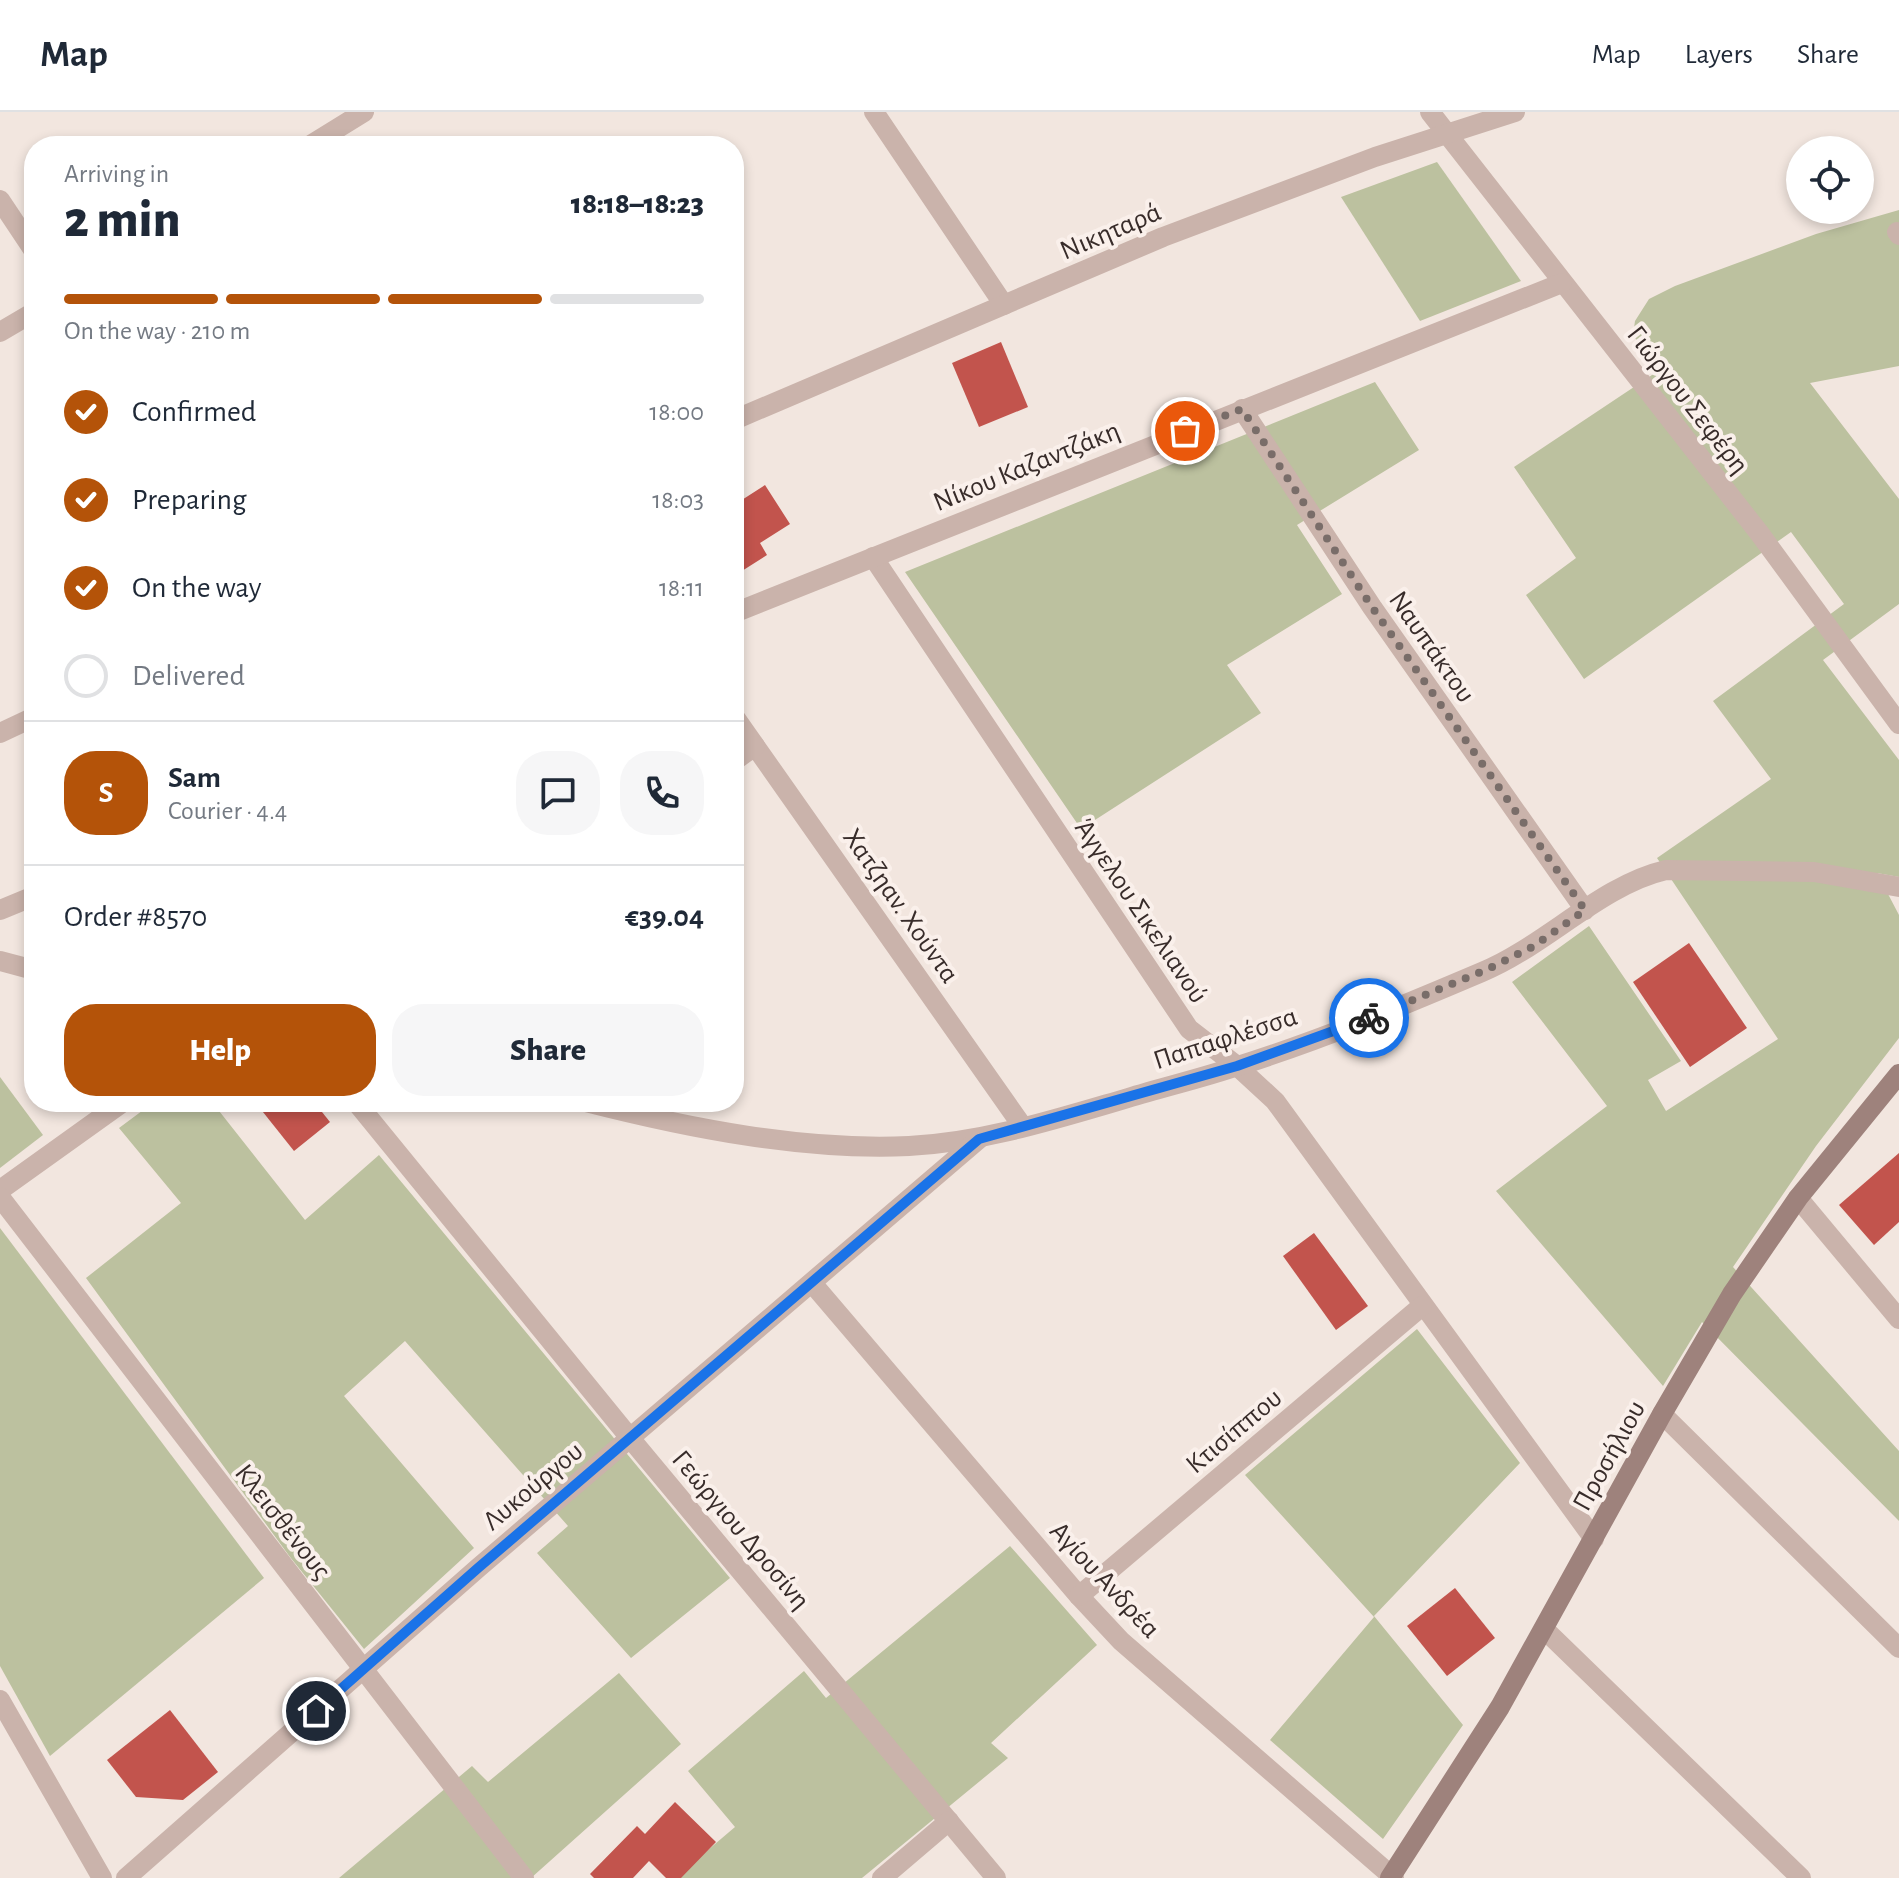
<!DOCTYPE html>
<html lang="en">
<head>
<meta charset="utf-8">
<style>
  :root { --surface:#fff; --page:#f6f6f7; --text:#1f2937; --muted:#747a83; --line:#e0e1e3; --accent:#b45309 }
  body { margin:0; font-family:"Alegreya Sans",sans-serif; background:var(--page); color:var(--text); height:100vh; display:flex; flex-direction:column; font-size:30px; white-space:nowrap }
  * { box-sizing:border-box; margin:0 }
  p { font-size:26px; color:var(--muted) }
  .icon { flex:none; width:44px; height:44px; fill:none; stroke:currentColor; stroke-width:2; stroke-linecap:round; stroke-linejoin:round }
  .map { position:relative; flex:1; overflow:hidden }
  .details { position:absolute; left:24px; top:24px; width:720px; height:976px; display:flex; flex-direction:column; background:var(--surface); border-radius:32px; box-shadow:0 4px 12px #0003 }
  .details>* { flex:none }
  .tools { position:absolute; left:1786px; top:24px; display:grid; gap:16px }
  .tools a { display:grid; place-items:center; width:88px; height:88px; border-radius:50%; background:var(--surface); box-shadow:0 4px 12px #0003; font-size:40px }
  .pin { position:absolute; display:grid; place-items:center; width:68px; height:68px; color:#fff; margin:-34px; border:4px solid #fff; border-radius:50%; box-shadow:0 2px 8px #0007 }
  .courier { position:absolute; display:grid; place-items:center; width:80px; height:80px; margin:-40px; border:6px solid #1a73e8; border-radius:50%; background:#fff; color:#222; box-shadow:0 2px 10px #0007 }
  .summary em { font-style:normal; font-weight:800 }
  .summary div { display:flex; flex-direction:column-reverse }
  .summary { display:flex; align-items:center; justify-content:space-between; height:136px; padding:0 40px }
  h1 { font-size:52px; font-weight:800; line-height:60px }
  .bar { display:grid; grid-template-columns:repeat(4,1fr); gap:12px 8px; align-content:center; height:96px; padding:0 40px }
  .bar i { height:10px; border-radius:6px; background:var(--line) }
  .bar .selected { background:var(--accent) }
  .bar p { grid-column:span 4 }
  .line { display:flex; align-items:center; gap:20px; padding:0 40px; border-top:2px solid var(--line) }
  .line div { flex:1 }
  .round { display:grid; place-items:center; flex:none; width:84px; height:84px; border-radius:32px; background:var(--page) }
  ol { padding:0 40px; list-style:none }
  li { display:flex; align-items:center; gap:24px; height:88px }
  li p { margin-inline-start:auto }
  li .icon { padding:8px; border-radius:50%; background:var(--accent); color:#fff; stroke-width:4 }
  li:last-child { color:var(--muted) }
  li i { width:44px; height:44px; border:4px solid var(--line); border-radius:50% }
  .cta { display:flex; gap:16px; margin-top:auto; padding:16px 40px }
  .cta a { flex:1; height:92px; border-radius:32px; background:var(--accent); color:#fff; font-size:32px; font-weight:800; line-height:92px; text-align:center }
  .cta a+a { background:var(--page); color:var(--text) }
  header { display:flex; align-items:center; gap:48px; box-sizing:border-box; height:112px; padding:0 40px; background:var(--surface); border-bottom:2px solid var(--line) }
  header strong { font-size:38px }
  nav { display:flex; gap:44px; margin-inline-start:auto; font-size:28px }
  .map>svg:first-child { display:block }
</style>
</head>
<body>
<header>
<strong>Map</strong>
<nav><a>Map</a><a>Layers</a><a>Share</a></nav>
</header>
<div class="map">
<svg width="1899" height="1766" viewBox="0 0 1899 1766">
  <rect width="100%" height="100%" fill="#f2e6df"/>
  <g fill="#bcc19f">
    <path d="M1437 50 1521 169 1420 209 1341 85Z"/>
    <path d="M1899 98V254L1810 271 1899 387V492L1823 548 1899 648V765L1877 761 1899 803V926L1816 1034 1733 1155 1899 1339V1409L1702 1210 1663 1274 1496 1079 1607 994 1512 870 1589 814 1681 949 1648 968 1666 999 1778 927 1657 746 1771 667 1713 589 1844 492 1791 420 1584 567 1526 483 1576 446 1514 355 1658 259 1633 223 1635 209 1649 187 1675 174 1816 122Z"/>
    <path d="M1375 270 1419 338 1297 413 1342 482 1227 553 1261 601 1081 717 905 460Z"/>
    <path d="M0 965 43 1023 0 1056Z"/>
    <path d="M154 990H212L305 1108 379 1043 730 1466 631 1546 537 1441 568 1414 405 1229 344 1284 474 1436 364 1537 290 1445 86 1166 181 1091 119 1016Z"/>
    <path d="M0 1116 264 1466 50 1644 0 1554Z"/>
    <path d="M1417 1217 1520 1351 1374 1504 1463 1613 1383 1727 1270 1628 1374 1505 1245 1363Z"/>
    <path d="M1010 1434 1097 1533 991 1631 1008 1646 862 1766H675L735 1715 688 1659 804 1559 826 1586Z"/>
    <path d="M619 1561 681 1632 531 1766H339L472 1654 488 1670Z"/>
  </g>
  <g fill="#c2544d">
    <path d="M1001 230 1028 295 979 315 952 251Z"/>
    <path d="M765 373 790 412 760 431 767 443 734 464V414L738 411 734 405V393Z"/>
    <path d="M1689 831 1747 916 1690 955 1633 870Z"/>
    <path d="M230 990H247L236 998Z"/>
    <path d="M255 990H314L330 1010 294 1039Z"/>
    <path d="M1899 1041V1110L1874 1133 1839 1093Z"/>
    <path d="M1314 1121 1368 1194 1336 1218 1283 1144Z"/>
    <path d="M1455 1476 1495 1526 1447 1564 1407 1514Z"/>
    <path d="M170 1598 218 1660 183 1688 136 1685 107 1648Z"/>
    <path d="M675 1690 716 1730 681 1766H666L649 1749 633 1766H594L590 1762 637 1714 645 1722Z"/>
  </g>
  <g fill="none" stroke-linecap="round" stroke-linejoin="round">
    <g stroke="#cab3ab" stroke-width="20">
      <path d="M874 0 1004 193"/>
      <path d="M1430 0 1760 422 1899 612"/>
      <path d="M309 34 364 0"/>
      <path d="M0 88 34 139"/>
      <path d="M1897 120 1899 123"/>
      <path d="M0 220 34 200"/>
      <path d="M1242 297 1372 495 1585 798"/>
      <path d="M734 308 1163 125 1375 45 1515 0"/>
      <path d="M873 445 1189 917 1237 954 1275 989 1594 1427"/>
      <path d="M734 501 1562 171"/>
      <path d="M734 604 1023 1015"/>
      <path d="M0 621 34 605"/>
      <path d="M734 649 755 634"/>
      <path d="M0 798 34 784"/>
      <path d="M0 849 34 858"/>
      <path d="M356 990 630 1326 996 1766"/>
      <path d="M586 990C688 1016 804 1039 909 1034 985 1030 1056 1007 1128 986 1164 975 1202 966 1238 954 1321 928 1402 894 1482 860 1545 834 1601 773 1666 758L1814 760 1899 775"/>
      <path d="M0 1078 123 990"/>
      <path d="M0 1085 524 1766"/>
      <path d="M1798 1086 1899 1207"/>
      <path d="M812 1171 1079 1484 1121 1529 1394 1766"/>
      <path d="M1662 1302 1899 1536"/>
      <path d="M1079 1484 1422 1194"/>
      <path d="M1545 1518 1801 1766"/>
      <path d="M0 1588 102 1766"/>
      <path d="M126 1766 478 1456 979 1027"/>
      <path d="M882 1766 949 1709"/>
    </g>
    <path stroke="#9e827c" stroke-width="20" d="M1390 1766 1500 1595 1662 1302 1732 1182 1798 1086 1899 962"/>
  </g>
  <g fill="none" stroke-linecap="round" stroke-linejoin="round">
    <path stroke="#796d69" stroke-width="8" stroke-dasharray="0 14.4" d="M1185 319 1242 297 1372 495 1585 798 1534 834 1486 858 1369 906"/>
    <path stroke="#1a73e8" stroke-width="10" d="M316 1599 478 1456 979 1027 1237 954 1369 906"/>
  </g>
  <g text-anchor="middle" stroke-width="8" stroke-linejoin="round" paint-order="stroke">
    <g font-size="28" fill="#382c2a" stroke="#faf0eb">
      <text transform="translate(1110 118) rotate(-23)" y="10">Νικηταρά</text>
      <text transform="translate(1689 287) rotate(52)" y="10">Γιώργου Σεφέρη</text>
      <text transform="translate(1026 353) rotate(-22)" y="10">Νίκου Καζαντζάκη</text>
      <text transform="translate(1433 534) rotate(55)" y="10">Ναυπάκτου</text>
      <text transform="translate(902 793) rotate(55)" y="10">Χατζηαν. Χούντα</text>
      <text transform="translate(1142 798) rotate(56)" y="10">Άγγελου Σικελιανού</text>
      <text transform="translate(1225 925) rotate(-18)" y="10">Παπαφλέσσα</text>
      <text transform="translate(1233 1318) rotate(-40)" y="10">Κτισίππου</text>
      <text transform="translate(1608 1343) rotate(-61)" y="10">Προσήλιου</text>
      <text transform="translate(532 1373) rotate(-40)" y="10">Λυκούργου</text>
      <text transform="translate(284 1409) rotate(52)" y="10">Κλεισθένους</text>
      <text transform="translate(742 1417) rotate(50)" y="10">Γεώργιου Δροσίνη</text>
      <text transform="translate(1106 1467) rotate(47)" y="10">Αγίου Ανδρέα</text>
    </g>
  </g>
</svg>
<div class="tools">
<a><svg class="icon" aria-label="locate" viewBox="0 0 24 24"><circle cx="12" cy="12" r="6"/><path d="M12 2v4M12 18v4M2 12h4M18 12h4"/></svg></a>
</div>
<div class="pin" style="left:1185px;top:319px;background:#ea580c"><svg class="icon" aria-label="bag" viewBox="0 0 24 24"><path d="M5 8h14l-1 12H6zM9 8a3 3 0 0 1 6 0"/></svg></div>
<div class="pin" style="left:316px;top:1599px;background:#1f2937"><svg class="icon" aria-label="home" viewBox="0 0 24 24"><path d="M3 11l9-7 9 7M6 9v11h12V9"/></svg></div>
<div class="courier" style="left:1369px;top:906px"><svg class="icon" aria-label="bike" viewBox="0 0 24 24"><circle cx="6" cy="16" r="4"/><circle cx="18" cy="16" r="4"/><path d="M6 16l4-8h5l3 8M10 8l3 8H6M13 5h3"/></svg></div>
<section class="details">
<div class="summary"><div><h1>2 min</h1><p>Arriving in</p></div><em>18:18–18:23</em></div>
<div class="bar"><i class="selected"></i><i class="selected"></i><i class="selected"></i><i></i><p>On the way · 210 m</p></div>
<ol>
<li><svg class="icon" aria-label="check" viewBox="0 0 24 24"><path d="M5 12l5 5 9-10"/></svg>Confirmed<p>18:00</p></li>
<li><svg class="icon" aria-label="check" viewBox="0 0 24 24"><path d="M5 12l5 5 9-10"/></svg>Preparing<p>18:03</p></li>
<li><svg class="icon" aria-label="check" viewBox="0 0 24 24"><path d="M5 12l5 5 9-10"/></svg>On the way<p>18:11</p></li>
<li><i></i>Delivered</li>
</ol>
<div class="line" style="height:144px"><b class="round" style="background:var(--accent);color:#fff">S</b><div><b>Sam</b><p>Courier · 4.4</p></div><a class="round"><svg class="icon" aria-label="chat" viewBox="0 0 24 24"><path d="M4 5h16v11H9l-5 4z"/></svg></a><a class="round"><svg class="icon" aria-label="phone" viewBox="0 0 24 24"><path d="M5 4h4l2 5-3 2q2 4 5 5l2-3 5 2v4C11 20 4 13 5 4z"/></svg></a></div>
<div class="line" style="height:104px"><div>Order #8570</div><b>€39.04</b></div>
<div class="cta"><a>Help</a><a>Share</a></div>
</section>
</div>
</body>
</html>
